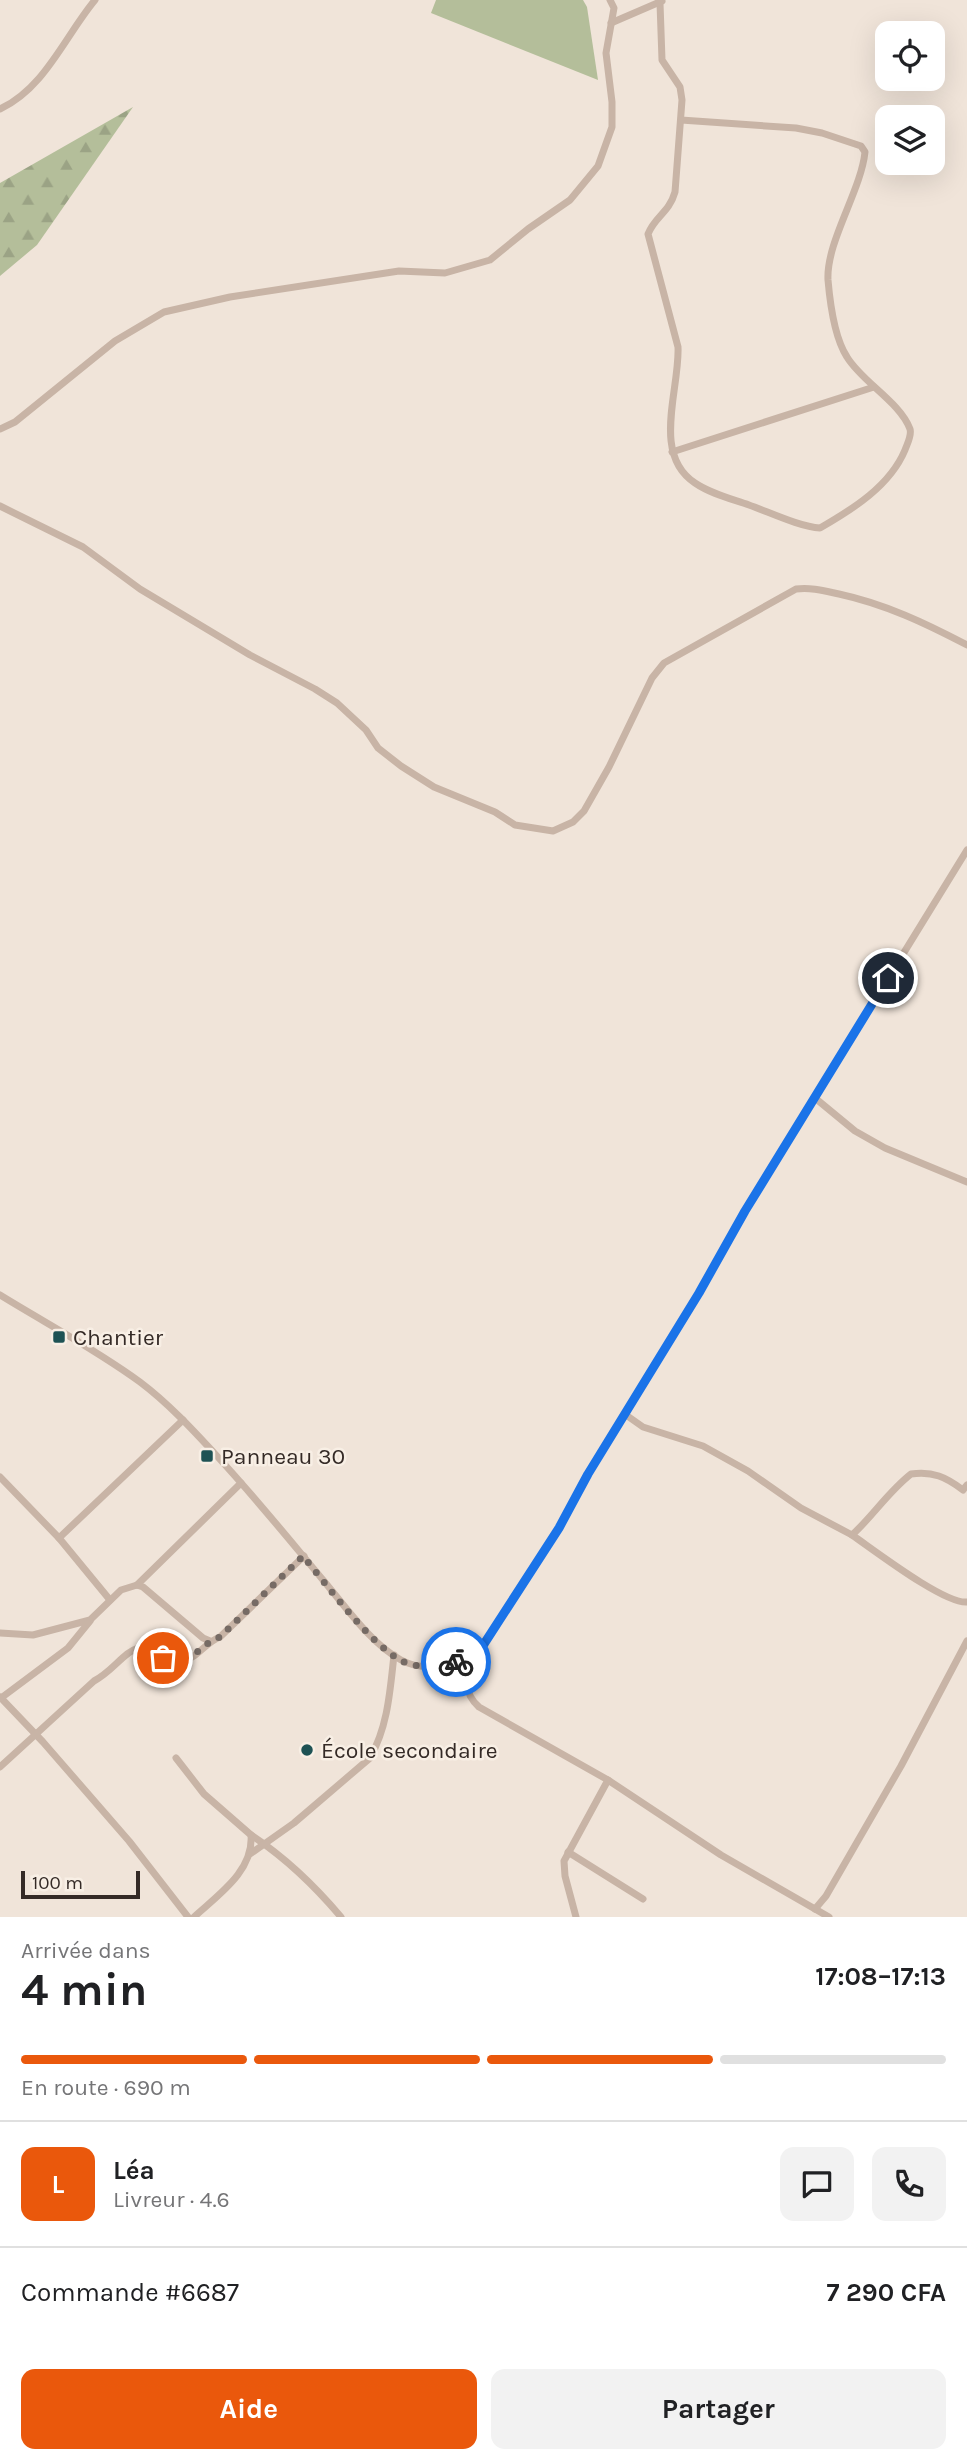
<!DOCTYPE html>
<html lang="fr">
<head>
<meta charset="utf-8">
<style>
  :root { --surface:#fff; --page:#f2f2f2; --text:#202124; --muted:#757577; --line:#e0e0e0; --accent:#ea580c }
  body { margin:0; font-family:Karla,sans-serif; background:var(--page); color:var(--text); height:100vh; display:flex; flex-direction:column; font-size:26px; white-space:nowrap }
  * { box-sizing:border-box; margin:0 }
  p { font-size:23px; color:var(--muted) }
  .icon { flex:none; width:38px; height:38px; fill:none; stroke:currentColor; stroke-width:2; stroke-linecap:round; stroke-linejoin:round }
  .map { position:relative; height:1917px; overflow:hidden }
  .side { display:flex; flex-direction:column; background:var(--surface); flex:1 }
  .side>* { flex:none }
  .buttons { position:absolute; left:875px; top:21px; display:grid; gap:14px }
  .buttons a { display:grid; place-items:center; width:70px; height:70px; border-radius:14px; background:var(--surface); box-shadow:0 7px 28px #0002; font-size:35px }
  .scale { position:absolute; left:21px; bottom:18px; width:119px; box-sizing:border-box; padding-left:7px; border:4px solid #342a26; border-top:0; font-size:19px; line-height:24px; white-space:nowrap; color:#342a26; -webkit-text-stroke:5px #f8efe5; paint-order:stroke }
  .pin { position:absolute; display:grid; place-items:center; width:60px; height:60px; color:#fff; margin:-30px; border:4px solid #fff; border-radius:50%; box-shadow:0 2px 7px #0007 }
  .courier { position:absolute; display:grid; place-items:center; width:70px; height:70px; margin:-35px; border:5px solid #1a73e8; border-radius:50%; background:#fff; color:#222; box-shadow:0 2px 9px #0007 }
  .head em { font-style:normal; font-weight:700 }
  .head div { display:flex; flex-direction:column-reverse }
  .head { display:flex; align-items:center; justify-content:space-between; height:119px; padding:0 21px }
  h1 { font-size:46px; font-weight:700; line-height:52px }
  .bar { display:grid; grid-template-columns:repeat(4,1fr); gap:10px 7px; align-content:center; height:84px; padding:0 21px }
  .bar i { height:9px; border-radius:5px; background:var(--line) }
  .bar .current { background:var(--accent) }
  .bar p { grid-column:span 4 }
  .line { display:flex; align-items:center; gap:18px; padding:0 21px; border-top:2px solid var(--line) }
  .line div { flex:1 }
  .round { display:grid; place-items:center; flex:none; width:74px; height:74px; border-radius:14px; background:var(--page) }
  .cta { display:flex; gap:14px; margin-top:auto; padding:14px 21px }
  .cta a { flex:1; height:80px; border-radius:14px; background:var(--accent); color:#fff; font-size:28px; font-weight:700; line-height:80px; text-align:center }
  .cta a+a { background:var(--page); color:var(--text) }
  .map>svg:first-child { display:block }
</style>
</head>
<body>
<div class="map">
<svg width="967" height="1917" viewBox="0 0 967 1917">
  <defs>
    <pattern id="forest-firs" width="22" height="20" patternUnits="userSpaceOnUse" patternTransform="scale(1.75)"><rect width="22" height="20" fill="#b4be9a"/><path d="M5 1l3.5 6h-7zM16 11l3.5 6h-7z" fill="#9ba385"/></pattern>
  </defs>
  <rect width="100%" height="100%" fill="#f0e4d9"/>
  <path fill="#b4be9a" d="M436 0H583L587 7 598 80 431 13Z"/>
  <path fill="url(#forest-firs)" d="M133 107 37 245 0 276V183Z"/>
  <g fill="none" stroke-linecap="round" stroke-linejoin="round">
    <g stroke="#c8b4a6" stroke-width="7">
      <path d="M660 3 662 60 680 87 682 100 675 192C669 213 655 216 648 234L678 347C680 389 651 454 695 483 711 494 732 499 749 505 769 512 800 527 820 528 853 509 890 486 905 450 907 444 912 436 910 429 900 402 862 382 847 357 834 337 830 303 828 280 826 242 861 191 865 152L861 146 822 133 796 128 681 120"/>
      <path d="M611 23 662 1"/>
      <path d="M0 109C45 88 65 36 95 0"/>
      <path d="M0 429 15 422 115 341 164 312 230 297 399 271 445 273 490 260 528 229 570 200 598 166 612 127V102L606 53 614 8 610 0"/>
      <path d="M672 452 874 387"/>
      <path d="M0 506 83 547 140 589 250 655 315 689 337 703 366 730 378 748 401 766 434 787 495 812 515 825 553 831 573 822 584 811 609 767 652 678 664 663 796 589C811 587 825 591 839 594 885 604 925 623 967 645"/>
      <path d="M815 1098 855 1131 885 1148 967 1182"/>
      <path d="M0 1295C47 1324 95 1349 140 1382 168 1403 193 1430 216 1455 254 1496 288 1538 323 1580 345 1606 371 1644 401 1660 429 1675 462 1662 484 1644L559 1528 588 1474 699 1293 745 1211 967 850"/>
      <path d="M626 1415 643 1427 703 1446 748 1471 801 1508 852 1535C873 1516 888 1492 911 1474 933 1471 946 1477 963 1490L967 1485"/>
      <path d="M0 1477 59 1538 110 1600"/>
      <path d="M852 1535C874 1550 944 1604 967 1602"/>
      <path d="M59 1538 183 1420"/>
      <path d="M137 1585 241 1483"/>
      <path d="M0 1633 33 1635 90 1620 121 1590 137 1585 143 1587 203 1638 210 1641"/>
      <path d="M468 1656C465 1675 463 1693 479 1707L608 1780 721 1855 829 1917"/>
      <path d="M0 1697 43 1742 129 1841 188 1917"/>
      <path d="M1 1698 68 1648 90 1621"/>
      <path d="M176 1758 204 1794 251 1835C254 1871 218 1895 194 1917"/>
      <path d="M0 1767 94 1681C112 1672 124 1652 138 1648 154 1643 165 1665 183 1661 197 1658 206 1642 220 1637L304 1556"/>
      <path d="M251 1835C286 1858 314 1885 341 1917"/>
      <path d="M568 1852 643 1899"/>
      <path d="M250 1854 294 1823 370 1758C388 1726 390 1691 394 1655"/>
      <path d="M815 1909 826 1896 901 1766 967 1641"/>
      <path d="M576 1917 565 1876 564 1861 608 1780"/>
    </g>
  </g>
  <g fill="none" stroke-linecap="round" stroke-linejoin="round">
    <path stroke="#766b65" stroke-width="7" stroke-dasharray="0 12.6" d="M163 1658C191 1669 196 1646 220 1637L303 1556C327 1585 370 1644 402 1661 417 1669 440 1667 456 1662"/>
    <path stroke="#1a73e8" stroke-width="9" d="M456 1662 472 1654 484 1644 559 1528 588 1474 699 1293 745 1211 888 978"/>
  </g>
  <g fill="#1e5254" stroke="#f8efe5" stroke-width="2.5">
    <rect x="52" y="1330" width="14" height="14" rx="3.5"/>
    <rect x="200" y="1449" width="14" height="14" rx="3.5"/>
    <circle cx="307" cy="1750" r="7"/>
  </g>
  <g text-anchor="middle" stroke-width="5" stroke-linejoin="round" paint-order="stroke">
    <g font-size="23" fill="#342a26" stroke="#f8efe5" text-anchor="start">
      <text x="73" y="1345">Chantier</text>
      <text x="221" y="1464">Panneau 30</text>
      <text x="321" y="1758">École secondaire</text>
    </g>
  </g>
</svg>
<div class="buttons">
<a><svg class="icon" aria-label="locate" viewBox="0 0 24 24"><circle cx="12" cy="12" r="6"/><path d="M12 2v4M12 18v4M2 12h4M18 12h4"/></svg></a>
<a><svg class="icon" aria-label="layers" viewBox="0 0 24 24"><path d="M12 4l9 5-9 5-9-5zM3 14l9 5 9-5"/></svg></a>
</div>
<div class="scale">100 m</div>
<div class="pin" style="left:163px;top:1658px;background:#ea580c"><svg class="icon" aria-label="bag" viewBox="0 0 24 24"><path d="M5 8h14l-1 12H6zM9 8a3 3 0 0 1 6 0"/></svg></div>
<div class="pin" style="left:888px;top:978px;background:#1f2937"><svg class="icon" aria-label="home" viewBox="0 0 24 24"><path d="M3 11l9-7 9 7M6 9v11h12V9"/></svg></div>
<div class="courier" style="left:456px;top:1662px"><svg class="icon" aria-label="bike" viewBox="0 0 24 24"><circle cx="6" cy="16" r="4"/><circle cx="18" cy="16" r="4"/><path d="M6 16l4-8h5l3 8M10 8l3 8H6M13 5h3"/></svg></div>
</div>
<section class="side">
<div class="head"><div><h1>4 min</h1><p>Arrivée dans</p></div><em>17:08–17:13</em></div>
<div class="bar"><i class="current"></i><i class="current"></i><i class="current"></i><i></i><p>En route · 690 m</p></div>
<div class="line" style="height:126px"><b class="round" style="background:var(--accent);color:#fff">L</b><div><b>Léa</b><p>Livreur · 4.6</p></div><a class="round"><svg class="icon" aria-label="chat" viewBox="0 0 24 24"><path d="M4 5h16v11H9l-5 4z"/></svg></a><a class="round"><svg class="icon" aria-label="phone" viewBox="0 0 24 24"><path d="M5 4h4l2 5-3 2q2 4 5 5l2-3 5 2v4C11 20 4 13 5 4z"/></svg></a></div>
<div class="line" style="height:91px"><div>Commande #6687</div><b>7 290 CFA</b></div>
<div class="cta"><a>Aide</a><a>Partager</a></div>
</section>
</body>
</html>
